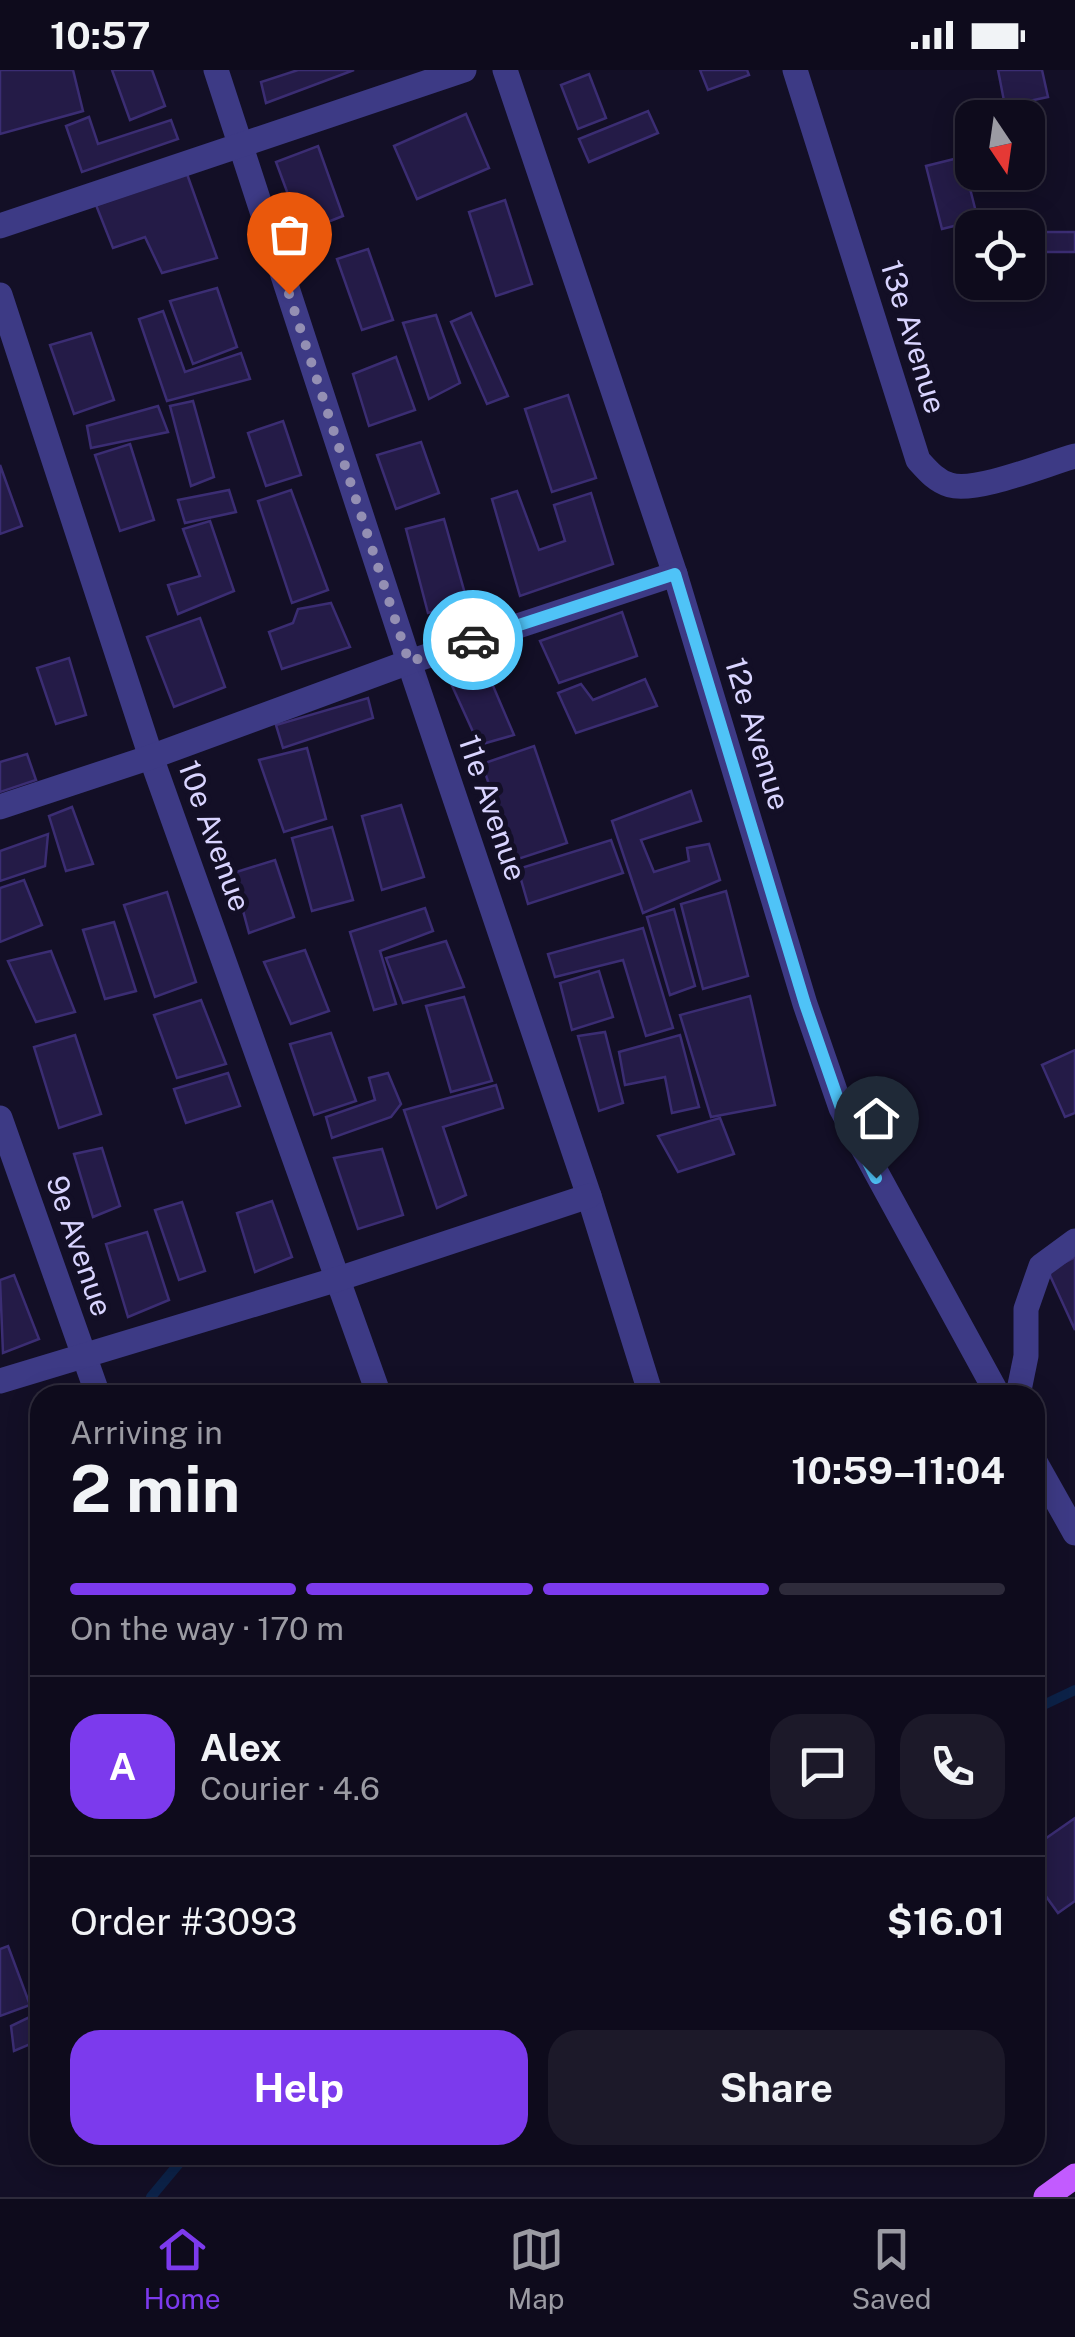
<!DOCTYPE html>
<html lang="en">
<head>
<meta charset="utf-8">
<style>
  :root { --surface:#0e0b1c; --page:#1c1929; --text:#f1f3f6; --muted:#9b9ba3; --line:#2e2b3b; --accent:#7c3aed }
  body { margin:0; font-family:"Public Sans",sans-serif; background:var(--page); color:var(--text); height:100vh; display:flex; flex-direction:column; font-size:38px; white-space:nowrap }
  * { box-sizing:border-box; margin:0 }
  p { font-size:32px; color:var(--muted) }
  .icon { flex:none; width:55px; height:55px; fill:none; stroke:currentColor; stroke-width:2; stroke-linecap:round; stroke-linejoin:round }
  .map { position:relative; flex:1; overflow:hidden }
  .details { position:absolute; left:30px; top:1315px; width:1015px; height:780px; display:flex; flex-direction:column; background:var(--surface); border-radius:30px; box-shadow:0 5px 25px #0003,0 0 0 2px var(--line) }
  .details>* { flex:none }
  .needle { width:65px; rotate:167deg }
  .buttons { position:absolute; left:955px; top:30px; display:grid; gap:20px }
  .buttons a { display:grid; place-items:center; width:90px; height:90px; border-radius:20px; background:var(--surface); box-shadow:0 5px 25px #0003,0 0 0 2px var(--line); font-size:50px }
  .pin { position:absolute; display:grid; place-items:center; width:85px; height:85px; color:#fff; margin:-102px -42px; border-radius:50% 50% 50% 0; rotate:-45deg; box-shadow:0 0 10px #0007 }
  .pin .icon { rotate:45deg }
  .courier { position:absolute; display:grid; place-items:center; width:100px; height:100px; margin:-50px; border:8px solid #4fc3f7; border-radius:50%; background:#fff; color:#222; box-shadow:0 2px 12px #0007 }
  .summary em { font-style:normal; font-weight:700 }
  .summary div { display:flex; flex-direction:column-reverse }
  .summary { display:flex; align-items:center; justify-content:space-between; height:170px; padding:0 40px }
  h1 { font-size:65px; font-weight:700; line-height:75px }
  .bar { display:grid; grid-template-columns:repeat(4,1fr); gap:15px 10px; align-content:center; height:120px; padding:0 40px }
  .bar i { height:12px; border-radius:8px; background:var(--line) }
  .bar .selected { background:var(--accent) }
  .bar p { grid-column:span 4 }
  .line { display:flex; align-items:center; gap:25px; padding:0 40px; border-top:2px solid var(--line) }
  .line div { flex:1 }
  .round { display:grid; place-items:center; flex:none; width:105px; height:105px; border-radius:30px; background:var(--page) }
  .button { display:flex; gap:20px; margin-top:auto; padding:20px 40px }
  .button a { flex:1; height:115px; border-radius:30px; background:var(--accent); color:#fff; font-size:40px; font-weight:700; line-height:115px; text-align:center }
  .button a+a { background:var(--page); color:var(--text) }
  .status { display:flex; justify-content:space-between; align-items:center; height:70px; padding:0 50px; background:var(--surface); direction:ltr }
  .status svg { height:28px; fill:currentColor }
  .menu { display:flex; justify-content:space-around; align-items:center; height:140px; border-top:2px solid var(--line); background:var(--surface); font-size:28px; color:var(--muted) }
  .menu a { display:grid; justify-items:center; gap:5px }
  .menu .selected { color:var(--accent) }
  .map>svg:first-child { display:block }
</style>
</head>
<body>
<div class="status"><b>10:57</b><svg viewBox="0 0 49 12"><path d="M0 12V9h3v3zM5 12V6h3v6zM10 12V3h3v9zM15 12V0h3v12zM26 1h20v11H26zM47 4h2v5h-2z"/></svg></div>
<div class="map">
<svg width="1075" height="2127" viewBox="0 0 1075 2127">
  <rect width="100%" height="100%" fill="#130f26"/>
  <g fill="none" stroke-linecap="round" stroke-linejoin="round">
    <g stroke="#0c2248" stroke-width="10">
      <path d="M1035 1639 1075 1620"/>
      <path d="M151 2127 186 2085"/>
    </g>
  </g>
  <g fill="#241b47" stroke="#3b2d73" stroke-width="2.5">
    <path d="M0 0H73L83 41 0 64Z"/>
    <path d="M112 0H152L165 36 130 50Z"/>
    <path d="M298 0H354L266 33 261 12Z"/>
    <path d="M700 0H747L749 5 708 20Z"/>
    <path d="M998 0H1042L1048 27 1005 36Z"/>
    <path d="M589 4 606 48 578 59 561 15Z"/>
    <path d="M648 41 658 63 589 92 579 69Z"/>
    <path d="M466 44 489 98 417 129 394 76Z"/>
    <path d="M89 47 98 74 171 50 178 69 82 102 66 56Z"/>
    <path d="M318 76 343 146 302 162 276 92Z"/>
    <path d="M962 87 978 150 942 159 926 96Z"/>
    <path d="M187 104 217 188 162 203 145 167 113 178 96 135Z"/>
    <path d="M505 130 532 214 496 226 469 142Z"/>
    <path d="M1044 162H1075V182H1043Z"/>
    <path d="M368 179 393 250 362 260 337 189Z"/>
    <path d="M217 218 237 277 193 294 170 231Z"/>
    <path d="M163 241 185 302 241 283 250 309 167 331 139 249Z"/>
    <path d="M471 243 508 326 487 334 451 252Z"/>
    <path d="M436 245 460 313 429 329 403 253Z"/>
    <path d="M91 263 114 330 74 344 50 275Z"/>
    <path d="M396 287 415 340 369 356 353 304Z"/>
    <path d="M568 325 596 408 552 422 525 339Z"/>
    <path d="M193 331 214 407 191 416 170 336Z"/>
    <path d="M158 336 168 362 91 378 87 356Z"/>
    <path d="M283 351 301 405 266 416 248 363Z"/>
    <path d="M421 372 439 423 396 439 377 385Z"/>
    <path d="M130 374 154 450 120 461 95 385Z"/>
    <path d="M0 395 22 456 0 464Z"/>
    <path d="M229 420 236 442 185 453 178 430Z"/>
    <path d="M291 420 328 520 292 533 258 431Z"/>
    <path d="M517 421 539 480 565 471 554 435 591 423 613 494 520 526 492 429Z"/>
    <path d="M444 449 467 531 428 543 406 459Z"/>
    <path d="M210 451 234 521 178 544 168 515 200 506 183 459Z"/>
    <path d="M331 533 350 577 282 599 269 562 293 553 298 539Z"/>
    <path d="M622 542 637 586 559 613 540 571Z"/>
    <path d="M200 548 225 617 174 637 147 567Z"/>
    <path d="M69 588 86 645 56 654 37 598Z"/>
    <path d="M485 597 514 665 479 675 449 609Z"/>
    <path d="M645 609 657 636 576 663 558 623 581 614 593 630Z"/>
    <path d="M368 628 373 648 283 678 276 655Z"/>
    <path d="M534 676 567 773 515 790 482 694Z"/>
    <path d="M307 678 326 749 284 762 259 690Z"/>
    <path d="M27 684 36 710 0 722V692Z"/>
    <path d="M691 721 701 751 641 770 654 802 689 791 687 778 709 774 720 810 643 843 612 751Z"/>
    <path d="M401 735 424 807 382 820 362 746Z"/>
    <path d="M72 737 93 794 66 801 49 746Z"/>
    <path d="M332 757 353 830 312 841 292 768Z"/>
    <path d="M48 764 45 796 0 811V781Z"/>
    <path d="M611 770 623 803 528 834 518 799Z"/>
    <path d="M275 790 294 847 249 863 233 803Z"/>
    <path d="M24 810 42 855 0 872V818Z"/>
    <path d="M726 821 748 906 703 919 681 834Z"/>
    <path d="M167 822 196 912 155 927 124 835Z"/>
    <path d="M425 838 433 861 380 881 396 934 374 940 350 862Z"/>
    <path d="M674 839 695 916 670 925 647 847Z"/>
    <path d="M114 852 136 921 105 929 83 860Z"/>
    <path d="M643 858 673 958 646 966 623 890 555 907 548 884Z"/>
    <path d="M446 871 464 917 403 933 386 888Z"/>
    <path d="M305 880 329 941 291 954 264 892Z"/>
    <path d="M51 881 75 942 36 952 8 891Z"/>
    <path d="M599 901 613 947 572 960 560 913Z"/>
    <path d="M750 926 775 1035 711 1047 680 945Z"/>
    <path d="M464 927 492 1011 451 1022 426 936Z"/>
    <path d="M201 930 226 994 177 1008 154 945Z"/>
    <path d="M605 962 623 1033 599 1041 578 966Z"/>
    <path d="M331 963 356 1031 314 1045 290 974Z"/>
    <path d="M75 965 101 1044 59 1058 34 977Z"/>
    <path d="M680 965 699 1037 672 1043 665 1007 625 1015 619 982Z"/>
    <path d="M1075 980V1043L1065 1047 1042 995Z"/>
    <path d="M228 1003 240 1036 186 1053 174 1019Z"/>
    <path d="M388 1003 401 1034 391 1047 332 1068 326 1047 375 1030 369 1008Z"/>
    <path d="M496 1015 503 1038 443 1057 466 1125 437 1138 404 1040Z"/>
    <path d="M720 1048 734 1084 678 1102 658 1066Z"/>
    <path d="M102 1078 120 1136 93 1147 74 1084Z"/>
    <path d="M382 1079 403 1145 358 1159 334 1088Z"/>
    <path d="M272 1131 292 1187 255 1202 237 1143Z"/>
    <path d="M182 1132 205 1201 179 1210 155 1140Z"/>
    <path d="M147 1162 169 1230 128 1247 106 1174Z"/>
    <path d="M1075 1187V1260L1048 1201Z"/>
    <path d="M14 1205 39 1269 3 1283 0 1210Z"/>
    <path d="M1075 1748V1831L1058 1843 1035 1811V1776Z"/>
    <path d="M8 1876 30 1935 0 1946V1879Z"/>
    <path d="M40 1942V1970L14 1981 11 1956Z"/>
  </g>
  <g fill="none" stroke-linecap="round" stroke-linejoin="round">
    <g stroke="#3d3a85" stroke-width="25">
      <path d="M216 0 409 592 589 1126 651 1325"/>
      <path d="M505 0 675 504 805 934 841 1038 998 1325"/>
      <path d="M795 0 918 390C927 400 936 411 950 415 976 423 1046 394 1075 386"/>
      <path d="M0 156 464 0"/>
      <path d="M0 225 151 687 379 1325"/>
      <path d="M0 737 151 687 409 592 675 504"/>
      <path d="M0 1048 98 1325"/>
      <path d="M0 1311 338 1209 589 1126"/>
      <path d="M1018 1325 1026 1286V1239L1041 1196 1075 1171"/>
      <path d="M1035 1392 1075 1463"/>
    </g>
    <path stroke="#c25bff" stroke-width="25" d="M1046 2127 1075 2106"/>
  </g>
  <g fill="none" stroke-linecap="round" stroke-linejoin="round">
    <path stroke="#948fb3" stroke-width="10" stroke-dasharray="0 18" d="M289 224 409 592 473 570"/>
    <path stroke="#4fc3f7" stroke-width="12" d="M473 570 675 504 805 934 841 1038 876 1108"/>
  </g>
  <g text-anchor="middle" stroke-width="10" stroke-linejoin="round" paint-order="stroke">
    <g font-size="30" fill="#d9d4ff" stroke="#130f26">
      <text transform="translate(913 267) rotate(73)" y="10">13e Avenue</text>
      <text transform="translate(757 664) rotate(73)" y="10">12e Avenue</text>
      <text transform="translate(492 738) rotate(71)" y="10">11e Avenue</text>
      <text transform="translate(214 766) rotate(70)" y="10">10e Avenue</text>
      <text transform="translate(79 1176) rotate(71)" y="10">9e Avenue</text>
    </g>
  </g>
</svg>
<div class="buttons">
<a><svg class="needle" viewBox="-14 -14 28 28"><path d="M0-13l5 13h-10z" fill="#e53935"/><path d="M0 13l5-13h-10z" fill="#9b9ba3"/></svg></a>
<a><svg class="icon" aria-label="locate" viewBox="0 0 24 24"><circle cx="12" cy="12" r="6"/><path d="M12 2v4M12 18v4M2 12h4M18 12h4"/></svg></a>
</div>
<div class="pin" style="left:289px;top:224px;background:#ea580c"><svg class="icon" aria-label="bag" viewBox="0 0 24 24"><path d="M5 8h14l-1 12H6zM9 8a3 3 0 0 1 6 0"/></svg></div>
<div class="pin" style="left:876px;top:1108px;background:#1f2937"><svg class="icon" aria-label="home" viewBox="0 0 24 24"><path d="M3 11l9-7 9 7M6 9v11h12V9"/></svg></div>
<div class="courier" style="left:473px;top:570px"><svg class="icon" aria-label="car" viewBox="0 0 24 24"><path d="M5 17H2v-5l4-1 3-4h7l3 4 3 1v5h-3M9 17h6M6 11h13"/><circle cx="7" cy="17" r="2"/><circle cx="17" cy="17" r="2"/></svg></div>
<section class="details">
<div class="summary"><div><h1>2 min</h1><p>Arriving in</p></div><em>10:59–11:04</em></div>
<div class="bar"><i class="selected"></i><i class="selected"></i><i class="selected"></i><i></i><p>On the way · 170 m</p></div>
<div class="line" style="height:180px"><b class="round" style="background:var(--accent);color:#fff">A</b><div><b>Alex</b><p>Courier · 4.6</p></div><a class="round"><svg class="icon" aria-label="chat" viewBox="0 0 24 24"><path d="M4 5h16v11H9l-5 4z"/></svg></a><a class="round"><svg class="icon" aria-label="phone" viewBox="0 0 24 24"><path d="M5 4h4l2 5-3 2q2 4 5 5l2-3 5 2v4C11 20 4 13 5 4z"/></svg></a></div>
<div class="line" style="height:130px"><div>Order #3093</div><b>$16.01</b></div>
<div class="button"><a>Help</a><a>Share</a></div>
</section>
</div>
<nav class="menu">
<a class="selected"><svg class="icon" aria-label="home" viewBox="0 0 24 24"><path d="M3 11l9-7 9 7M6 9v11h12V9"/></svg>Home</a>
<a><svg class="icon" aria-label="map" viewBox="0 0 24 24"><path d="M3 6l6-2 6 2 6-2v14l-6 2-6-2-6 2zM9 4v14M15 6v14"/></svg>Map</a>
<a><svg class="icon" aria-label="saved" viewBox="0 0 24 24"><path d="M7 4h10v16l-5-4-5 4z"/></svg>Saved</a>
</nav>
</body>
</html>
